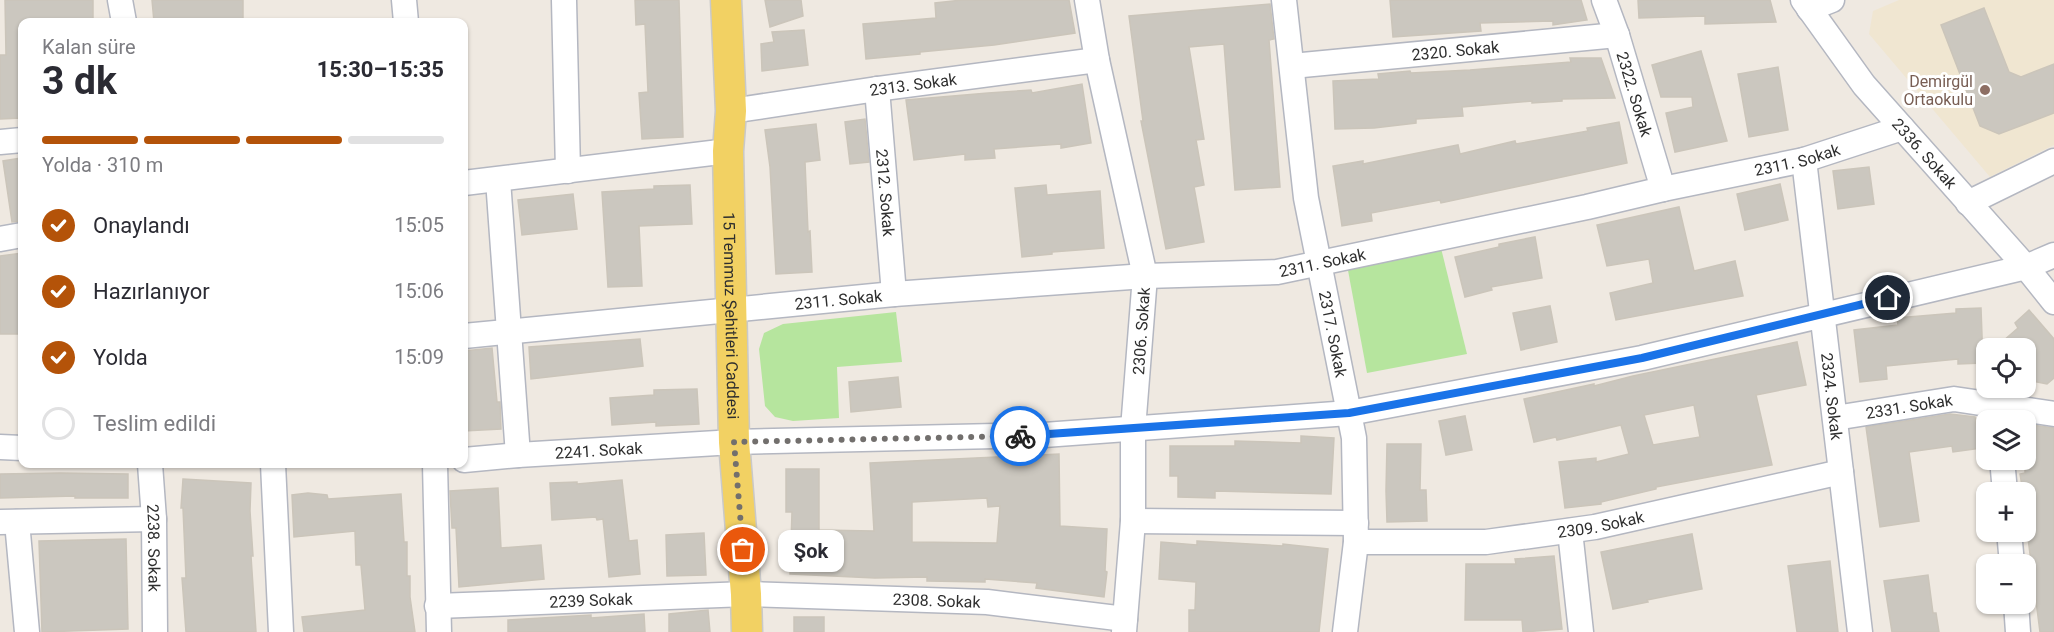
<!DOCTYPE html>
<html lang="tr">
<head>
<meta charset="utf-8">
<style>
  :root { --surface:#fff; --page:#f7f7f7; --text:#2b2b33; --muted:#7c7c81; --line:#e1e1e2; --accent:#b45309 }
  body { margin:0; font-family:Roboto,sans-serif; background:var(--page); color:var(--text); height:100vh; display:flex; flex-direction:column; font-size:22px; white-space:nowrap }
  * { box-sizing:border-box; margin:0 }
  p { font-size:20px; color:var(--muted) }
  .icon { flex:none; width:33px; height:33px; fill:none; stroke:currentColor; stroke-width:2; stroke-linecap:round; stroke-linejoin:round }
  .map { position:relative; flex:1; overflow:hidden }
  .details { position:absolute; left:18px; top:18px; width:450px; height:450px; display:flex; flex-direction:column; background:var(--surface); border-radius:12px; box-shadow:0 2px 4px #0004 }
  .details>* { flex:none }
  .tools { position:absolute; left:1976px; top:338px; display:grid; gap:12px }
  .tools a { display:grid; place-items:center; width:60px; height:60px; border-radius:12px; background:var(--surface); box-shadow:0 2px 4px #0004; font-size:30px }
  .pin { position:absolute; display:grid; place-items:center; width:51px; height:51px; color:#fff; margin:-26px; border:3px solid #fff; border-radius:50%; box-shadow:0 2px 6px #0007 }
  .courier { position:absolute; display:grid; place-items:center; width:60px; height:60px; margin:-30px; border:4px solid #1a73e8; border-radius:50%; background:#fff; color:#222; box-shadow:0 2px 8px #0007 }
  .bubble { position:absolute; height:42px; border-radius:12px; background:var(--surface); box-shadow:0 2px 4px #0004; font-size:20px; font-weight:700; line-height:42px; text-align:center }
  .head em { font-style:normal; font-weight:700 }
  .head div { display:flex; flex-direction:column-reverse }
  .head { display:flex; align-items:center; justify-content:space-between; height:102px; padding:0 24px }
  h1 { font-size:39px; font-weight:700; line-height:45px }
  .bar { display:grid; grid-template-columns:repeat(4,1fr); gap:9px 6px; align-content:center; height:72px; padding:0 24px }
  .bar i { height:8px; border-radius:4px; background:var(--line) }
  .bar .on { background:var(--accent) }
  .bar p { grid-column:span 4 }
  ol { padding:0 24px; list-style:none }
  li { display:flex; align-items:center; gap:18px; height:66px }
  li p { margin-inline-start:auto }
  li .icon { padding:6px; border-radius:50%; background:var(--accent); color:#fff; stroke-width:4 }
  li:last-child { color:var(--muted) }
  li i { width:33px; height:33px; border:3px solid var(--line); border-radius:50% }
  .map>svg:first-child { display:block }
</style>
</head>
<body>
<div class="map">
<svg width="2054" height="632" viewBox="0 0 2054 632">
  <rect width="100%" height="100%" fill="#efe9e1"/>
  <path fill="#f0e6d1" d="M1899 0H2054V145L1990 177 1869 34 1873 11Z"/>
  <g fill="#b6e59e">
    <path d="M1440 244 1467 354 1367 373 1347 265Z"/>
    <path d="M896 312 902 362 837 367 839 418 793 421 775 417 765 406 759 349 764 333 783 324Z"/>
  </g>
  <g fill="#cbc7bf" stroke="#cbc5ba" stroke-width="1.5" fill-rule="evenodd">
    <path d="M5 0H93V22H22V118L0 119V55H6Z"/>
    <path d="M152 0H243V21L154 22Z"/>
    <path d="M635 0H679L683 137 642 139 639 93 648 92 645 24 636 25Z"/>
    <path d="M765 0H801L803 16 770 27Z"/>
    <path d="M962 0H1069L1075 33 994 45 920 52V54L866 59 863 24 936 18 935 3Z"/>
    <path d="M1390 0H1581L1587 20 1553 25V21L1480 23 1481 31 1393 37Z"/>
    <path d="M1638 0H1770L1776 22 1705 24V16L1639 18Z"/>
    <path d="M1270 4 1274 39 1269 40 1280 187 1235 190 1224 44 1189 47 1204 139 1196 140 1204 185 1194 187 1204 242 1166 249 1141 121H1143L1129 16Z"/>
    <path d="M1984 8 2009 72 2021 77 2054 64V113L1999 134 1980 126 1941 25Z"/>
    <path d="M804 30 808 65 762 71 761 44 774 42 772 32Z"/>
    <path d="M1701 51 1727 141 1675 152 1666 113 1693 107 1692 97H1661L1652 65Z"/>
    <path d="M1570 58H1601L1615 98 1562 99V101L1532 103V101L1462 107 1463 116 1416 119V123L1374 128 1335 129 1333 81 1379 79 1378 74 1410 71 1411 73 1470 70 1571 62Z"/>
    <path d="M1778 67 1788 130 1749 137 1738 74Z"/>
    <path d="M1082 84 1091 143 1061 148V144L994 149 995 158 965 160V154L914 160 906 100 988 93 1031 90 1032 93Z"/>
    <path d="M865 119 869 162 850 164 845 122Z"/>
    <path d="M1619 122 1627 163 1441 203 1440 200 1371 213 1372 221 1342 226 1333 166 1363 161V164L1458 145 1460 154 1515 141 1516 144 1588 131 1587 128Z"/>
    <path d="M816 124 820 160 805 162 808 232 810 231 812 272 776 274 770 167 765 130Z"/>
    <path d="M22 158V221L12 222 3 161Z"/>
    <path d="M1869 167 1874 204 1838 209 1833 171Z"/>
    <path d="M1780 184 1788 220 1745 230 1737 194Z"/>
    <path d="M690 185 692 224 639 226 642 286 608 287 602 192 654 189V186Z"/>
    <path d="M1046 185 1047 195 1100 191 1104 248 1052 252V254L1022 257 1015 188Z"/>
    <path d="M573 194 577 229 522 235 518 200Z"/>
    <path d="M1679 207 1694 271 1735 261 1743 296 1616 320 1610 293 1653 283 1649 259 1607 266 1597 225Z"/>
    <path d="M1535 237 1542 278 1491 287 1492 290 1465 297 1455 257 1499 247V244Z"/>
    <path d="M22 253V334H0V256Z"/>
    <path d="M1550 306 1557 342 1521 350 1513 313Z"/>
    <path d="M1981 308 1983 363 1958 364V359L1886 366 1887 379 1860 382 1854 330 1898 325 1897 318 1956 313V309Z"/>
    <path d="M2029 310 2054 339V378L2047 384 2032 381 2025 373V348H1995L2018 328 2015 323Z"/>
    <path d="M640 339 643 366 531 379 529 347Z"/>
    <path d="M1797 342 1806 385 1756 395 1772 465 1656 487V489L1601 502V504L1565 508 1559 462 1596 458V462L1629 454 1621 425 1557 440 1556 437 1534 442 1524 399 1594 384V386L1633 376ZM1694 405 1700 437 1653 445 1644 415Z"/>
    <path d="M492 348 497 402H500L501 429 464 431V351Z"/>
    <path d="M898 377 901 407 851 412 849 382Z"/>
    <path d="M697 389 699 424 656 426V422L612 425 610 398 654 395V390Z"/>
    <path d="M1950 414 1975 417 1981 448 1953 452 1952 446 1909 452 1919 521 1880 527 1866 427Z"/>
    <path d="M1465 416 1472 450 1446 455 1439 421Z"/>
    <path d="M2025 424 2054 428V632H2040L2025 515V492H2023L2020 474 2025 473Z"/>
    <path d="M1301 436 1334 438 1331 494 1215 491V498L1178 497V476H1170V446H1235V441L1301 443Z"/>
    <path d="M1387 444H1421L1420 490H1426L1427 521 1387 522 1386 491Z"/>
    <path d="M1059 454 1060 526 1107 529 1105 571 1107 572 1104 597 1036 588 1037 583 985 579V582L927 581V577L875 578 790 574 792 512H786V469H819V530L874 531 870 463ZM987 498 988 507 1000 506 997 543 912 542V502Z"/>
    <path d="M60 473 128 474V498H75V496L0 498V474Z"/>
    <path d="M183 479 251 483 250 511 253 556H251L256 632H186L182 578H186L183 508H181Z"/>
    <path d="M622 480 629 541 637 540 640 574 609 577 603 519 597 520 596 517 552 520 550 483 577 482V484Z"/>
    <path d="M498 488 501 548 541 545 544 579 459 587 456 528H452L450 491Z"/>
    <path d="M308 493 327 495 328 499 401 494 404 542H407V576H410V597L415 632H304L302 617 365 610 361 565H356L355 531 294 537 292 495Z"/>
    <path d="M704 533 706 575 667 576 666 535Z"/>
    <path d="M1692 534 1702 589 1647 600 1648 602 1613 609 1601 552Z"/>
    <path d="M126 539 128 629 42 632 39 541Z"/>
    <path d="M1197 541 1283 546V544L1328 549 1319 632H1189V610H1195L1196 582 1159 579 1161 542 1197 545Z"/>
    <path d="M1554 556 1562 629 1523 632 1522 620H1465L1466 564H1516L1515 559Z"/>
    <path d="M1830 561 1838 632H1797L1788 566Z"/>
    <path d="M1928 575 1933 613H1936L1939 632H1892L1884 581Z"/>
    <path d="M708 610 710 632H669V614Z"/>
    <path d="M644 614 645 632H508V620L591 615V618Z"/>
    <rect x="794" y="617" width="30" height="15"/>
  </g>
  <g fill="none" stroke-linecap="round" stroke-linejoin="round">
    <g stroke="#b4b7c1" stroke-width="27">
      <g id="minor">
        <path d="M120 0 124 22"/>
        <path d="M404 0 406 22"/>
        <path d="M564 0 568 171"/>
        <path d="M1087 0 1097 60 1145 276 1133 429V521L1124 632"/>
        <path id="s1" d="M1284 0 1306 198 1354 438 1356 542 1345 632"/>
        <path id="s2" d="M1604 0 1617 35 1663 189"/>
        <path id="s3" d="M1803 0 1864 85 2026 267 2054 302"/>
        <path d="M1809 9 1832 0"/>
        <path id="s4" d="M1292 66 1617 35"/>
        <path id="s5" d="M877 89 894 294"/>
        <path id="s6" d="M731 111 877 89 1097 60"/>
        <path d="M0 142 22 140"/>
        <path id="s7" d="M1804 160 1860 632"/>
        <path d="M498 180 518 455"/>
        <path d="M464 183 728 151"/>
        <path d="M1968 203 2054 161"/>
        <path d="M0 239 22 235"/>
        <path id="s8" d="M464 336 894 294 1145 276 1277 272 1587 207 1663 189 1804 160 1902 128"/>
        <path id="s9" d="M1835 418 1954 399 2054 414"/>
        <path d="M0 447 22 448"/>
        <path d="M2002 459 2005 492"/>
        <path id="s10" d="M464 460 518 455 734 442 1044 435 1349 413 1642 358 2026 267 2054 255"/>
        <path id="s11" d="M150 464 154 519 155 632"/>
        <path d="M273 464 281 632"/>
        <path d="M435 464 439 632"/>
        <path d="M1133 521 1356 523"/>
        <path d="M0 522 154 519"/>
        <path d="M17 522 27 632"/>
        <path d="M1570 531 1581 632"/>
        <path d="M2009 531 2012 564"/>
        <path id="s12" d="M1356 542H1486L1595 527 1841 472"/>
        <path d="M2016 603 2018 632"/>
        <path id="s13" d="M437 606 746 594 987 602 1125 619"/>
      </g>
    </g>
    <g stroke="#c9c9c9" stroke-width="33">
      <g id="major">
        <path id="s14" d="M726 0 731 111 728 151 734 442 746 594 747 632"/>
      </g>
    </g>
    <use href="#minor" stroke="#fff" stroke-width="24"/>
    <use href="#major" stroke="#f2d163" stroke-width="30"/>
  </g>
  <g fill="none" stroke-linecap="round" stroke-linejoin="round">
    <path stroke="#726f6d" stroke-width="6" stroke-dasharray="0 10.8" d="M743 550 734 442 1020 436"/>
    <path stroke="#1a73e8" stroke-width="8" d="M1020 436 1349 413 1642 358 1888 298"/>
  </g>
  <circle fill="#8d6e63" stroke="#fff" stroke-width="2" cx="1985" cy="90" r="6"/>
  <g text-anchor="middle" stroke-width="6" stroke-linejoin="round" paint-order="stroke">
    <g font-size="16" fill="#2e2e2e" stroke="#fff">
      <text dy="6" stroke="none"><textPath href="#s4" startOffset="164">2320. Sokak</textPath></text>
      <text dy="6" stroke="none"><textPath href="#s6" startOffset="184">2313. Sokak</textPath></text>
      <text dy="6" stroke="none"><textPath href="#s2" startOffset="99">2322. Sokak</textPath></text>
      <text dy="6" stroke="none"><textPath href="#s3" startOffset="196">2336. Sokak</textPath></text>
      <text dy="6" stroke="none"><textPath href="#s8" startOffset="1348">2311. Sokak</textPath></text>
      <text dy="6" stroke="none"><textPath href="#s5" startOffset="104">2312. Sokak</textPath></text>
      <text dy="6" stroke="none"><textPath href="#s8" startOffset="862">2311. Sokak</textPath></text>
      <text dy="6" stroke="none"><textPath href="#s8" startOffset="376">2311. Sokak</textPath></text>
      <text dy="6" stroke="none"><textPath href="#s14" startOffset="316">15 Temmuz Şehitleri Caddesi</textPath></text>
      <text transform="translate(1141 331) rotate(-86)" y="6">2306. Sokak</text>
      <text dy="6" stroke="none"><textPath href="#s1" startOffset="338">2317. Sokak</textPath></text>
      <text dy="6" stroke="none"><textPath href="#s7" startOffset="238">2324. Sokak</textPath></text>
      <text dy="6" stroke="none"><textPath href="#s9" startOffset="75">2331. Sokak</textPath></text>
      <text dy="6" stroke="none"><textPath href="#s10" startOffset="135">2241. Sokak</textPath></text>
      <text dy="6" stroke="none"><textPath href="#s12" startOffset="246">2309. Sokak</textPath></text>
      <text dy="6" stroke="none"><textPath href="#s11" startOffset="84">2238. Sokak</textPath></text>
      <text dy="6" stroke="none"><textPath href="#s13" startOffset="154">2239 Sokak</textPath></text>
      <text dy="6" stroke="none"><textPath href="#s13" startOffset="500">2308. Sokak</textPath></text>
    </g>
    <g font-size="16" fill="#785e54" stroke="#fff" text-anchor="end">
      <text x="1973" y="87">Demirgül<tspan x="1973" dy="18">Ortaokulu</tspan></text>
    </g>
  </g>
</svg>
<div class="tools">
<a><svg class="icon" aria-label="locate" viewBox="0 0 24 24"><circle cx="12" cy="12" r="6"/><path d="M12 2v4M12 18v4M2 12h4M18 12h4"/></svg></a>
<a><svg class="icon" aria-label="layers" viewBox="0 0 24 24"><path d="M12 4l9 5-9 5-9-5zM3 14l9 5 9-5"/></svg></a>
<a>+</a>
<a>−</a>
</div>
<div class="pin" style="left:743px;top:550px;background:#ea580c"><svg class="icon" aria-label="bag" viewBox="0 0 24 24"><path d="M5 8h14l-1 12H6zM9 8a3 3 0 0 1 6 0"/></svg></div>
<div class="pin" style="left:1888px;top:298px;background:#1f2937"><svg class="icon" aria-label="home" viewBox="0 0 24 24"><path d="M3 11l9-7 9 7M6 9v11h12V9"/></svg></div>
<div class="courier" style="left:1020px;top:436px"><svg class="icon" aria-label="bike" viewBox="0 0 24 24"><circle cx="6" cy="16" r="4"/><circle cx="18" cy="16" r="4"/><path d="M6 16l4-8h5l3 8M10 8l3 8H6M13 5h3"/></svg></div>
<div class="bubble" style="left:778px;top:530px;width:66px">Şok</div>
<section class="details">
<div class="head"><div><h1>3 dk</h1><p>Kalan süre</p></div><em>15:30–15:35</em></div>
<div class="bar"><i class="on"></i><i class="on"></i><i class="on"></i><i></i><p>Yolda · 310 m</p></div>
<ol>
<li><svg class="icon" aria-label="check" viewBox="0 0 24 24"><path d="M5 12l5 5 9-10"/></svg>Onaylandı<p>15:05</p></li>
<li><svg class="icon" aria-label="check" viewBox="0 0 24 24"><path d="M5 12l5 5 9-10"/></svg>Hazırlanıyor<p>15:06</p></li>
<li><svg class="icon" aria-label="check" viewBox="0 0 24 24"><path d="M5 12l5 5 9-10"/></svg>Yolda<p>15:09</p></li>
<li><i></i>Teslim edildi</li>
</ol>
</section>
</div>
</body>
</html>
